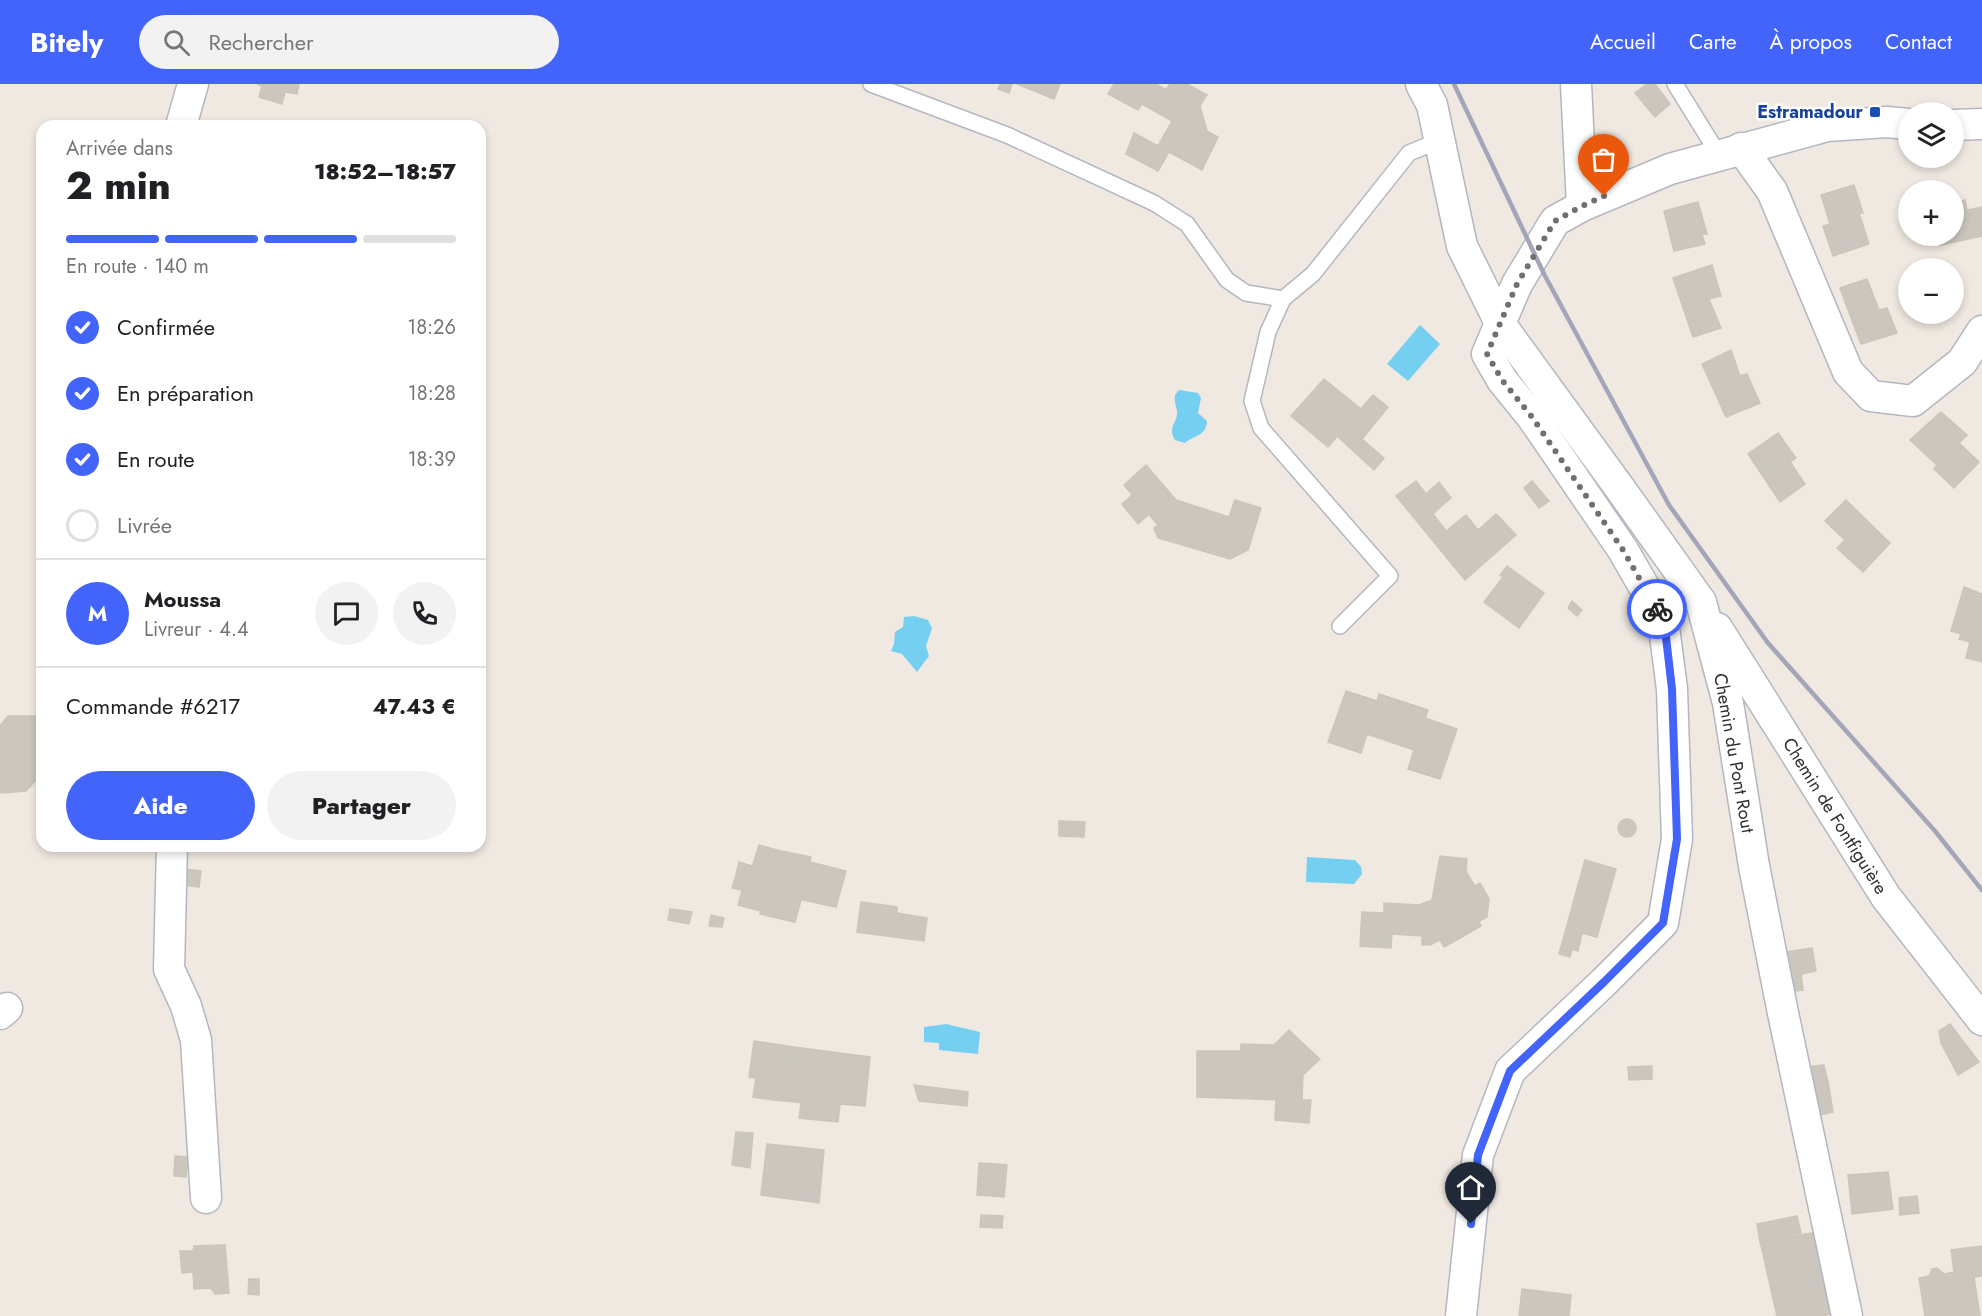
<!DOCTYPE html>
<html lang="fr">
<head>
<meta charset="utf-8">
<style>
  :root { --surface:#fff; --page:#f2f2f2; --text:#202124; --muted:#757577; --line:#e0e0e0; --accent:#4264fb }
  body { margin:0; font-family:Jost,sans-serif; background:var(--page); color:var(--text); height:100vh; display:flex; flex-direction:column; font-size:22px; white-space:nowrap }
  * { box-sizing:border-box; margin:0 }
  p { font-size:20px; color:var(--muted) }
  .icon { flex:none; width:33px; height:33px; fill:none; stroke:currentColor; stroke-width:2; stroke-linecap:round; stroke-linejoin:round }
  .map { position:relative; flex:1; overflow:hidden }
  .details { position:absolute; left:36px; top:36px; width:450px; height:732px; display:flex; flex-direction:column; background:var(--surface); border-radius:18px; box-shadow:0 3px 9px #0003 }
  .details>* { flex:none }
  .tools { position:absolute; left:1898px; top:18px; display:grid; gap:12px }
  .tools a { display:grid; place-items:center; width:66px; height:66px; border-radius:50%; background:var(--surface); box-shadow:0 3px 9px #0003; font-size:30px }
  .pin { position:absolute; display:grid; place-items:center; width:51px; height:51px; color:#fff; margin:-62px -26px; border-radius:50% 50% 50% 0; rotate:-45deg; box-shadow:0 0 6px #0007 }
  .pin .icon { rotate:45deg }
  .courier { position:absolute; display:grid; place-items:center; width:60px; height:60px; margin:-30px; border:4px solid #4264fb; border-radius:50%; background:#fff; color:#222; box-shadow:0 2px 8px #0007 }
  .summary em { font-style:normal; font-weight:800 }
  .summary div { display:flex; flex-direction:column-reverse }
  .summary { display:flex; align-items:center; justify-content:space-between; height:102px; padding:0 30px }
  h1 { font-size:39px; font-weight:800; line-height:45px }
  .bar { display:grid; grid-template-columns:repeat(4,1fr); gap:9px 6px; align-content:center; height:72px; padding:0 30px }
  .bar i { height:8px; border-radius:4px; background:var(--line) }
  .bar .selected { background:var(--accent) }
  .bar p { grid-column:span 4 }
  .line { display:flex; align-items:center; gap:15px; padding:0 30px; border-top:2px solid var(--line) }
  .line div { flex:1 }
  .round { display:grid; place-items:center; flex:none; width:63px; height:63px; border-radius:32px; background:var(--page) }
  ol { padding:0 30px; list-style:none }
  li { display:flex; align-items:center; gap:18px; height:66px }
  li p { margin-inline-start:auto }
  li .icon { padding:6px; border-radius:50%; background:var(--accent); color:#fff; stroke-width:4 }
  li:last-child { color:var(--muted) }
  li i { width:33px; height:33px; border:3px solid var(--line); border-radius:50% }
  .button { display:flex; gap:12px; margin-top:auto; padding:12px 30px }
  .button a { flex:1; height:69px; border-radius:36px; background:var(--accent); color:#fff; font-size:24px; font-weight:800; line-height:69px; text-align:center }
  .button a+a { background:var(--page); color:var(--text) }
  header { display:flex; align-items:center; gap:36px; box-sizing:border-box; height:84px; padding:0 30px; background:var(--accent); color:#fff }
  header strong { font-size:28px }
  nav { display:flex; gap:33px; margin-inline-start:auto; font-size:21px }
  .search { width:420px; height:54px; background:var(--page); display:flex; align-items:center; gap:15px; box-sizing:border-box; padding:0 21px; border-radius:33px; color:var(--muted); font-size:22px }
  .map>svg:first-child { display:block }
</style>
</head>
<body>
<header>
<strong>Bitely</strong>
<div class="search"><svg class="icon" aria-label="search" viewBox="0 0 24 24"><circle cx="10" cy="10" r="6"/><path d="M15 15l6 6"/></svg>Rechercher</div>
<nav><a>Accueil</a><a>Carte</a><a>À propos</a><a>Contact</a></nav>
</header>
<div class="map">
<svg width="1982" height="1232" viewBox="0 0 1982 1232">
  <rect width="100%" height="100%" fill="#efe9e1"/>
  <g fill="#75cff0">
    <path d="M1420 241 1440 260 1408 297 1387 280Z"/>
    <path d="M1179 306 1198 309 1201 314 1198 329 1207 337C1206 352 1195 351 1185 359L1175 356C1167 342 1178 340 1177 327 1176 321 1174 317 1175 311Z"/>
    <path d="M914 532 928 536 932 544 926 562 929 572 917 588 902 570 891 567 894 560 895 548 903 543 904 533Z"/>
    <path d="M1307 773 1355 776 1361 783 1362 790 1354 800 1306 798Z"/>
    <path d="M946 940 980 948 978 970 939 966V959L924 958V943Z"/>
  </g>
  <g fill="#cbc7bf" stroke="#cbc5ba" stroke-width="1.5">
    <path d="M257 0H299L297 10 285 8 282 20 259 13 262 2Z"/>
    <path d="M1000 0H1012L1009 9 998 5Z"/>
    <path d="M1017 0H1060L1054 15Z"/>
    <path d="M1114 0H1156L1166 6 1170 0H1177L1204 15 1200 22 1207 47 1218 53 1202 86 1158 62 1172 37 1142 20 1138 26 1108 10Z"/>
    <path d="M1177 0H1187L1207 11 1204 15Z"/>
    <path d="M1647 0H1655L1670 20 1655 33 1635 9Z"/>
    <path d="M1134 49 1169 68 1158 87 1126 70Z"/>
    <path d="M1854 101 1863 129H1859L1869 160 1833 172 1823 142 1830 140 1821 111Z"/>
    <path d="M1965 116 1967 126 1953 129V119Z"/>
    <path d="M1698 118 1707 150H1702L1705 160 1674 167 1664 127Z"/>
    <path d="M1982 123V152L1941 161 1939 152H1953V129Z"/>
    <path d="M1712 181 1721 212 1709 215 1721 244 1693 253 1673 194Z"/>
    <path d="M1867 195 1872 208 1845 218 1840 204Z"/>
    <path d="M1872 208 1879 226 1887 224 1897 249 1861 260 1845 218Z"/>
    <path d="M1731 266 1740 292 1747 290 1760 319 1726 333 1702 280Z"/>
    <path d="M1324 295 1361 325 1328 363 1291 332Z"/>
    <path d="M1373 311 1388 323 1362 355 1384 374 1374 386 1337 352Z"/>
    <path d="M1941 328 1967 351 1959 359 1979 378 1954 404 1934 385 1937 381 1910 356Z"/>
    <path d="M1778 349 1796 374 1790 378 1805 400 1780 418 1748 370Z"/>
    <path d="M1146 381 1158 395 1135 414 1124 401Z"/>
    <path d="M1158 395 1176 416 1229 433 1235 416 1261 424 1248 466 1230 475 1158 454 1154 444 1158 441 1135 414Z"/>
    <path d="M1416 397 1438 425 1433 430 1446 447 1466 431 1478 446 1447 474 1396 412Z"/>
    <path d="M1532 397 1549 417 1539 424 1524 404Z"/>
    <path d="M1439 398 1451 414 1438 425 1426 410Z"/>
    <path d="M1132 411 1149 430 1138 440 1122 420Z"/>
    <path d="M1846 416 1890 459 1863 488 1837 464 1845 456 1825 437Z"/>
    <path d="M1496 430 1503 437 1495 445 1508 458 1465 496 1447 474Z"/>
    <path d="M1503 437 1516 451 1508 458 1495 445Z"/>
    <path d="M1507 482 1544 509 1519 544 1484 518 1503 493 1500 491Z"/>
    <path d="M1964 503 1982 510V578L1966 574 1970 558 1959 555 1961 550 1951 547Z"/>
    <path d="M1572 517 1582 526 1577 532 1568 524Z"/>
    <path d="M1346 607 1377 617 1379 610 1428 626 1425 634 1457 645 1440 695 1408 685 1414 666 1367 650 1361 669 1328 658Z"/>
    <path d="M8 632H42V643L22 644 23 662 12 668 9 660 0 664V642Z"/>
    <path d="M42 643V695H37L26 707 1 709 0 664 9 660 12 668 23 662 22 644Z"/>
    <circle cx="1627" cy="744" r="9"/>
    <path d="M1059 737 1085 738 1084 753 1059 752Z"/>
    <path d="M759 761 777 766 766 808 752 804 751 808 732 804 736 791 749 793Z"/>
    <path d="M777 766 811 773 810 778 846 787 836 823 766 808Z"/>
    <path d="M1440 772 1467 775 1465 797 1444 795 1441 813 1432 816Z"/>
    <path d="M1585 776 1616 785 1597 853 1582 849 1578 867 1572 865 1570 873 1559 870Z"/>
    <path d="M739 778 752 782 749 793 736 791Z"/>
    <path d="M183 785 201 787 199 803 182 801Z"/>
    <path d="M1466 788 1475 802 1467 807 1465 803Z"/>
    <path d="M1444 795 1465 797V803L1467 807 1480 799 1489 815 1487 833 1455 851 1457 856 1444 863 1440 856 1430 861H1422V852L1392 850 1391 864 1360 862 1362 828 1384 829V819L1419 821 1441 813Z"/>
    <path d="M752 804 766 808 761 827 738 821 742 807 751 808Z"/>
    <path d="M766 808 801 816 795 838 760 830Z"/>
    <path d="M861 818 897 823V829L927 834 924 857 857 848Z"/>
    <path d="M670 825 692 828 689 840 668 836Z"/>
    <path d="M711 831 724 834 722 843 709 842Z"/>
    <path d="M1479 838 1481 842 1457 856 1455 851Z"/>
    <path d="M1812 864 1816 887 1801 890 1803 906 1788 908 1786 868Z"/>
    <path d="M1950 940 1979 978 1958 991 1941 959 1939 947Z"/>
    <path d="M1289 946 1297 954 1275 974H1241V960L1274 961Z"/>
    <path d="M1297 954 1320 975 1303 991 1302 1016H1311L1309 1039 1275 1036 1276 1016H1281L1283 1005 1256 1004 1255 1015 1197 1013V967H1240L1241 974H1275Z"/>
    <path d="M754 957 801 964 796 1018 773 1016 775 997 749 993Z"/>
    <path d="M801 964 870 973 865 1022 840 1020 838 1038 799 1034 801 1019 796 1018Z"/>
    <path d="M1824 981 1828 998 1810 1000 1806 983Z"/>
    <path d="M1652 982V995L1629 996 1628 983Z"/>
    <path d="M756 994 775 997 773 1016 753 1013Z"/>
    <path d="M1828 998 1833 1028 1819 1031 1813 1000Z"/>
    <path d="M914 1001 968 1008 967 1022 919 1017Z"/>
    <path d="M1256 1004 1283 1005 1281 1016 1255 1015Z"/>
    <path d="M736 1048 753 1049 750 1084 732 1081Z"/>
    <path d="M767 1060 824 1066 819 1119 761 1111Z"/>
    <path d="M175 1072 188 1073 186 1093 174 1092Z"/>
    <path d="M979 1079 997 1080 993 1112 977 1111Z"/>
    <path d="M997 1080 1007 1081 1004 1113 993 1112Z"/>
    <path d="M1888 1088 1893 1125 1852 1130 1848 1091Z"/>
    <path d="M1917 1112 1919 1129 1900 1131 1899 1114Z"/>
    <path d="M981 1131 1003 1132 1002 1144 980 1143Z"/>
    <path d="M1797 1132 1801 1149 1760 1157 1757 1140Z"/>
    <path d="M1818 1148 1837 1229 1821 1232H1777L1760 1157Z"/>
    <path d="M225 1161 229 1209 215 1210 211 1204 194 1205 193 1188 182 1189 180 1167H193L194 1162Z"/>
    <path d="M1982 1162V1192L1974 1193 1980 1232H1925L1919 1194 1929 1192 1932 1185 1937 1184 1944 1190 1954 1188 1951 1166Z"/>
    <path d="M249 1195H259V1211L248 1210Z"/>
    <path d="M1522 1205 1571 1211 1569 1232H1519Z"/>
  </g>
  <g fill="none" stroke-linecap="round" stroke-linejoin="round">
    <g stroke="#b4b7c1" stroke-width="18">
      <g id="service">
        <path d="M871 0 1007 51 1154 119 1187 140 1227 196 1246 209 1283 215 1313 190 1409 69 1440 56"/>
        <path d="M1675 0 1719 71"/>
        <path d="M1283 215 1268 248 1252 317 1261 344 1390 492 1340 542"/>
      </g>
    </g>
    <g stroke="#b4b7c1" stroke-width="33">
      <g id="minor">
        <path d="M1421 0 1432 21 1462 162 1501 241 1619 403 1701 518 1728 619 1754 782 1783 929 1847 1232"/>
        <path d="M1576 0 1582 122"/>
        <path d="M1953 41 1982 40"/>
        <path d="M181 42 193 0"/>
        <path d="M1741 64 1772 107 1848 288 1871 312 1913 317 1962 278 1982 247"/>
        <path d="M1717 544 1886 813 1982 936"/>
        <path d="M172 762 169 885 186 922 196 956 206 1114"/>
        <path d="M0 930 7 924"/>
        <path d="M1461 1232 1478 1071 1510 987 1604 898 1663 839 1677 755 1672 605 1663 536 1623 466 1532 333 1502 296 1487 270 1517 200 1555 137 1582 122 1670 85 1827 42 1887 38 1908 40"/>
      </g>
    </g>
    <use href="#service" stroke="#fff" stroke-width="15"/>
    <use href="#minor" stroke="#fff" stroke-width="30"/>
    <path stroke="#a3a6b8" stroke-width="4.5" d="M1454 0 1544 190 1669 421 1768 559 1935 747 1982 806"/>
  </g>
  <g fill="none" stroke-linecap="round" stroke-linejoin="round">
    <path stroke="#726f6d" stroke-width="6" stroke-dasharray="0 10.8" d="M1604 112 1582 122 1555 137 1517 200 1487 270 1502 296 1532 333 1623 466 1657 525"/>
    <path stroke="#4264fb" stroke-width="8" d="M1471 1140 1478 1071 1510 987 1604 898 1663 839 1677 755 1672 605 1664 536 1657 525"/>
  </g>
  <rect fill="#1a4fb4" stroke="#fff" stroke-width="2" x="1869" y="22" width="12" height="12" rx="3"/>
  <g text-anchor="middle" stroke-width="5" stroke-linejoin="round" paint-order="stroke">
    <g font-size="18" font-weight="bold" fill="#164399" stroke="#fff" text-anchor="end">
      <text x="1863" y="34">Estramadour</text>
    </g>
    <g font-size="18" fill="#2e2e2e" stroke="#fff">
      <text transform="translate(1734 669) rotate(80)" y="6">Chemin du Pont Rout</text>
      <text transform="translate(1835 732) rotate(58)" y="6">Chemin de Fontfiguière</text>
    </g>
  </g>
</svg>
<div class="tools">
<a><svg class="icon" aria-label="layers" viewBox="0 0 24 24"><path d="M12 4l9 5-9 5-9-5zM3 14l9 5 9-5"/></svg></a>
<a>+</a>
<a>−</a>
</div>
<div class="pin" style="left:1604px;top:112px;background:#ea580c"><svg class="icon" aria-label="bag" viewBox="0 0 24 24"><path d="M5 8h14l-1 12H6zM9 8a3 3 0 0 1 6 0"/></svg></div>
<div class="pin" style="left:1471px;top:1140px;background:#1f2937"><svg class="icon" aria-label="home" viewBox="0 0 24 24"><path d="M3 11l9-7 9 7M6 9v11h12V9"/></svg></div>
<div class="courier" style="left:1657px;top:525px"><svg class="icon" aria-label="bike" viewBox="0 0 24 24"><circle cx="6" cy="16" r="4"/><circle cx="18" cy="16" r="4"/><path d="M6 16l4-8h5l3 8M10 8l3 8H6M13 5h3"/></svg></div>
<section class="details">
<div class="summary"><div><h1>2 min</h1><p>Arrivée dans</p></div><em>18:52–18:57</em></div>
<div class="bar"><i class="selected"></i><i class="selected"></i><i class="selected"></i><i></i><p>En route · 140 m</p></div>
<ol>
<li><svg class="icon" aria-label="check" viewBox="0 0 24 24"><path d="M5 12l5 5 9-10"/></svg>Confirmée<p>18:26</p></li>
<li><svg class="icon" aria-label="check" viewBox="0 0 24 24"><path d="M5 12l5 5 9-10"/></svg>En préparation<p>18:28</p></li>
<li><svg class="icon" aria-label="check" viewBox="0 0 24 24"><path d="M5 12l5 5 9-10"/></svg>En route<p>18:39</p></li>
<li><i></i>Livrée</li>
</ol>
<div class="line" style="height:108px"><b class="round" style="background:var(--accent);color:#fff">M</b><div><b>Moussa</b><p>Livreur · 4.4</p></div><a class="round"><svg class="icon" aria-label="chat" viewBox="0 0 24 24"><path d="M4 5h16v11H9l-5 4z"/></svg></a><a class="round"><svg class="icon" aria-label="phone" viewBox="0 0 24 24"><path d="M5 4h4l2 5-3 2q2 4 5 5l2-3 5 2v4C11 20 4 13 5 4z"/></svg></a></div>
<div class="line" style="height:78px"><div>Commande #6217</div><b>47.43 €</b></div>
<div class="button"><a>Aide</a><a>Partager</a></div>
</section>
</div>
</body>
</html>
